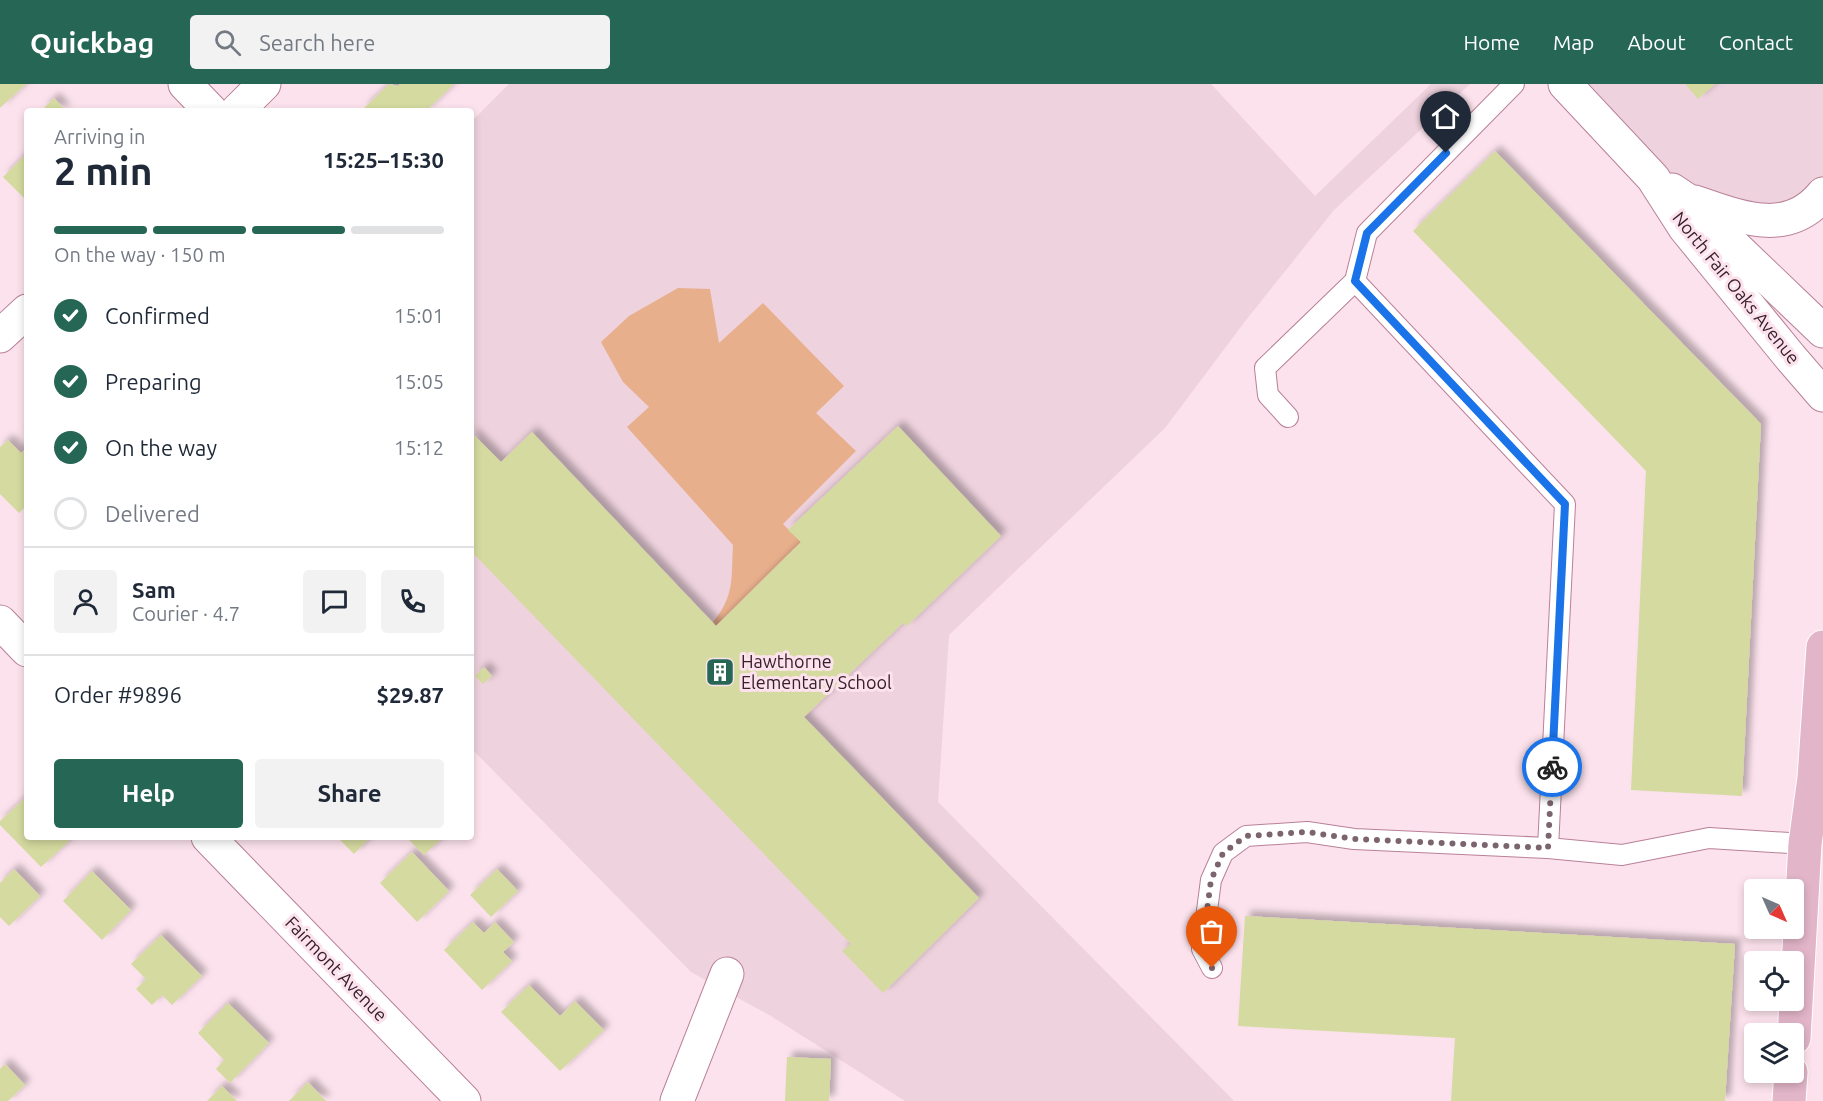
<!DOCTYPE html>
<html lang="en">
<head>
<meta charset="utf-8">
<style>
  :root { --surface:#fff; --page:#f2f2f3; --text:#1f2937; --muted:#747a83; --line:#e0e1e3; --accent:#256654 }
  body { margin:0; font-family:Ubuntu,sans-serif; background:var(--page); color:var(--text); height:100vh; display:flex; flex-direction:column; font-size:22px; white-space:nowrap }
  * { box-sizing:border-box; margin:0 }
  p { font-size:20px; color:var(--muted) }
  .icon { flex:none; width:33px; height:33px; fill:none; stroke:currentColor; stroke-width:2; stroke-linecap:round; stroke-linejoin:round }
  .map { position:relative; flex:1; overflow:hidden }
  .details { position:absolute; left:24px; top:24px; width:450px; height:732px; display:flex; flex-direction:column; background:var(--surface); border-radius:6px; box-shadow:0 3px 9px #0003 }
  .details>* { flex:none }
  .needle { width:39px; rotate:135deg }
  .buttons { position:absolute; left:1744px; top:795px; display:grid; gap:12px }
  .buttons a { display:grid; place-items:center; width:60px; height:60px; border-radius:6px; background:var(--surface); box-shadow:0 3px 9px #0003; font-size:30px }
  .pin { position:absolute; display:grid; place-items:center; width:51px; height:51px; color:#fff; margin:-62px -26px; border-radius:50% 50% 50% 0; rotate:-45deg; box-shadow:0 0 6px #0007 }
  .pin .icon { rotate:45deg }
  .courier { position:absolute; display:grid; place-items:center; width:60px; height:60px; margin:-30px; border:4px solid #1a73e8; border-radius:50%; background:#fff; color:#222; box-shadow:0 2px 8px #0007 }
  .summary em { font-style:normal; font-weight:700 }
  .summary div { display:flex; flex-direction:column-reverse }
  .summary { display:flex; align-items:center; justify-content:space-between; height:102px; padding:0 30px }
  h1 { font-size:39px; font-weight:700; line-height:45px }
  .bar { display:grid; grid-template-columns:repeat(4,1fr); gap:9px 6px; align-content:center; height:72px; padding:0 30px }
  .bar i { height:8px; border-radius:4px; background:var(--line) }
  .bar .active { background:var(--accent) }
  .bar p { grid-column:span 4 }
  .line { display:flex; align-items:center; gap:15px; padding:0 30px; border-top:2px solid var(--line) }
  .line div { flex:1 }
  .round { display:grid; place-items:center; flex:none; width:63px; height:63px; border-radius:6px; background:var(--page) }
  ol { padding:0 30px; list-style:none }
  li { display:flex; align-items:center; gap:18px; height:66px }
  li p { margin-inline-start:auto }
  li .icon { padding:6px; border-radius:50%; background:var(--accent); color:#fff; stroke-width:4 }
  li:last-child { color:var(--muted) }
  li i { width:33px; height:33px; border:3px solid var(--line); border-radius:50% }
  .cta { display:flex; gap:12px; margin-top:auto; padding:12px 30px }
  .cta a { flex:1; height:69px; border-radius:6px; background:var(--accent); color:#fff; font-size:24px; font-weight:700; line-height:69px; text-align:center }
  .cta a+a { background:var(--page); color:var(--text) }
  header { display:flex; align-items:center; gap:36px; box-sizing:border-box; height:84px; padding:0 30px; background:var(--accent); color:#fff }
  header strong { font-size:28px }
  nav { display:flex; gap:33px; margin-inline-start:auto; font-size:21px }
  .search { width:420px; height:54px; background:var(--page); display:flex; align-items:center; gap:15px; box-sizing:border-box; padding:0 21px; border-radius:6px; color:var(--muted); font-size:22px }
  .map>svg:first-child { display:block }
</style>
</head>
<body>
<header>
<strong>Quickbag</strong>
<div class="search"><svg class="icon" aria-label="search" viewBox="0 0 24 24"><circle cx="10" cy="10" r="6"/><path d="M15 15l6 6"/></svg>Search here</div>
<nav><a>Home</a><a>Map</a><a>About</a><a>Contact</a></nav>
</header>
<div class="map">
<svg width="1823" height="1017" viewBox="0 0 1823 1017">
  <defs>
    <filter id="shadow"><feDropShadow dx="5.5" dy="-5.5" stdDeviation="3" flood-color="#0004"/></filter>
  </defs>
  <rect width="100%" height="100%" fill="#fce2ec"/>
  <g fill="#eed2dd">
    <path d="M509 0H1211L1315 112 1431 0H1470L1334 126 1246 236 1165 344 949 551 938 718 1234 1017H905L771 932 691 888 471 664V38Z"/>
    <path d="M1565 0H1823V110L1796 132 1684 114Z"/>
  </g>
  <path fill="#e8af8c" d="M678 204 710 205 719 259 763 219 844 302 816 329 856 367 783 440 801 458 716 542 713 538C735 511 731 494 733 461L627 343 649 323 623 298 601 258 629 232Z"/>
  <g fill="#d5daa0" filter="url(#shadow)">
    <path d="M0 0H26L0 24Z"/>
    <path d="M389 0 398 2 400 0H454L426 27H361Z"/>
    <path d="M1685 0H1715L1698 15Z"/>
    <path d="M54 14 66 27H41Z"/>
    <path d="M1495 67 1761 340 1742 712 1631 706 1646 387 1413 147Z"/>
    <path d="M23 73 27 77V117L3 93Z"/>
    <path d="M898 342 1001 452 907 542 903 539 804 633 979 814 883 909 842 867 851 860 471 467V348L501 378 532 348 716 542 801 458 788 446Z"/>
    <path d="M8 356 21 369 27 364V421L19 429 0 410V363Z"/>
    <path d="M484 583 492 592 483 600 475 592Z"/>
    <path d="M27 712V753H67L70 756 41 783 0 741V737Z"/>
    <path d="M337 753H371L354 770Z"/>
    <path d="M406 753H443L424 771Z"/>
    <path d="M412 768 449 807 417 838 380 799Z"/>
    <path d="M14 785 40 812 9 842 0 833V799Z"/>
    <path d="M497 785 518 807 491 833 470 811Z"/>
    <path d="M92 787 131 826 102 856 63 817Z"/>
    <path d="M1245 832 1735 860 1725 1017H1451L1455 954 1238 942Z"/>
    <path d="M473 838 484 849 495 838 514 858 503 868 512 877 482 906 444 866Z"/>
    <path d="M161 851 202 892 172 921 162 911 152 921 136 905 146 895 131 880Z"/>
    <path d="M529 901 560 932 575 917 604 946 560 987 501 928Z"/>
    <path d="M228 919 269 959 230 999 216 985 224 976 198 949Z"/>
    <path d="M787 973 831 975 829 1017H785Z"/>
    <path d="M5 980 25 1001 8 1017H0V985Z"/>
    <path d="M308 998 326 1017H289Z"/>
    <path d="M222 1002 237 1017H207Z"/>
  </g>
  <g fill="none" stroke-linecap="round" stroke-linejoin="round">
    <g stroke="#b98098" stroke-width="22">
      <g id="service">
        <path d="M1514 0 1367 149 1355 197 1565 420 1548 764 1622 771 1709 754 1805 760"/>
        <path d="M1288 333 1268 311 1265 284 1355 197"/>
        <path d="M1212 884 1202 865 1211 796 1223 769 1246 752 1307 748 1354 755 1548 764"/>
      </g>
    </g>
    <g stroke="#b98098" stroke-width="35">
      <g id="minor">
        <path d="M185 0 211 27"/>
        <path d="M0 538 27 566"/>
        <path d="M208 753 464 1017"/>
        <path d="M677 1017 727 890"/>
      </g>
    </g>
    <g stroke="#b98098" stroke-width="35">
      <g id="tertiary">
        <path d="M1565 0 1653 94 1685 144 1791 274 1823 311"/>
        <path d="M237 27 264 0"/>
        <path d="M1672 106 1684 114 1823 247"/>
        <path d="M1695 118C1739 133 1788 154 1823 110"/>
        <path d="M0 252 27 227"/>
      </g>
    </g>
    <g stroke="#fff" stroke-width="35">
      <g id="primary">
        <path d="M1794 954 1805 760 1814 694 1823 563"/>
        <path d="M1789 1017 1791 988"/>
      </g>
    </g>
    <use href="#service" stroke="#fff" stroke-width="20"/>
    <use href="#minor" stroke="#fff" stroke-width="33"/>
    <use href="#tertiary" stroke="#fff" stroke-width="33"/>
    <use href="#primary" stroke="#e2b5c8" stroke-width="33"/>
  </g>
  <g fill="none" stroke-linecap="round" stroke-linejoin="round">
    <path stroke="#7c646e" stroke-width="6" stroke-dasharray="0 10.8" d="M1212 884 1202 865 1211 796 1223 769 1246 752 1307 748 1354 755 1548 764 1552 683"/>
    <path stroke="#1a73e8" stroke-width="8" d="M1446 69 1367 149 1355 197 1565 420 1552 683"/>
  </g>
  <defs>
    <g id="building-square" transform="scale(1.5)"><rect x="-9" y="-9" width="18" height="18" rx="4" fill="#256654" stroke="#fce2ec"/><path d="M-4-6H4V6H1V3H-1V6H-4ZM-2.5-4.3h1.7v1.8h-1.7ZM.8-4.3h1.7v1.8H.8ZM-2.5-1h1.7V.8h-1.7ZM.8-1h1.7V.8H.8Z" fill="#fff"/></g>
  </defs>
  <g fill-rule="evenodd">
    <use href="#building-square" x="720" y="588"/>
  </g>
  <g text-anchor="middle" stroke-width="6" stroke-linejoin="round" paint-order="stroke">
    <g font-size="18" fill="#37202a" stroke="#fce2ec">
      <text transform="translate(1736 204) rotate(51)" y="6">North Fair Oaks Avenue</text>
      <text transform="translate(336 885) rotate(46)" y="6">Fairmont Avenue</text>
    </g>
    <g font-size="18" fill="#37202a" stroke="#fce2ec" text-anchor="start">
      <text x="741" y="584">Hawthorne<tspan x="741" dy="21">Elementary School</tspan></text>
    </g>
  </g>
</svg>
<div class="buttons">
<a><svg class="needle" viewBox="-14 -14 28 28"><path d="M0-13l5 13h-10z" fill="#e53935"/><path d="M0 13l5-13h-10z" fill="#747a83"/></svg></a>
<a><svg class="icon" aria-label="locate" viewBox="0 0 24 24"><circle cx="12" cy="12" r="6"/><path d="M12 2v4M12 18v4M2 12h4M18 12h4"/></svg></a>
<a><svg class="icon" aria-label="layers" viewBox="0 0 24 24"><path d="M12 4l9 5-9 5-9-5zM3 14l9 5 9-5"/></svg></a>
</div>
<div class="pin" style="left:1212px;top:884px;background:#ea580c"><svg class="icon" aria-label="bag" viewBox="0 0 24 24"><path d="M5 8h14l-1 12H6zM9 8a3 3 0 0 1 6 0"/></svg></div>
<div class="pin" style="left:1446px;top:69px;background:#1f2937"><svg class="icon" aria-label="home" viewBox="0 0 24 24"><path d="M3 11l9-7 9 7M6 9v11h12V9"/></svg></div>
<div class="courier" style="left:1552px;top:683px"><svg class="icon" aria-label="bike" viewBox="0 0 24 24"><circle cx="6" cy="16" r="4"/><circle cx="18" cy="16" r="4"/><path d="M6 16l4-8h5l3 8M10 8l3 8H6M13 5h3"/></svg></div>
<section class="details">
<div class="summary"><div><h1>2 min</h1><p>Arriving in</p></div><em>15:25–15:30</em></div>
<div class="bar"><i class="active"></i><i class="active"></i><i class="active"></i><i></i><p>On the way · 150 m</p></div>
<ol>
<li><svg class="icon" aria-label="check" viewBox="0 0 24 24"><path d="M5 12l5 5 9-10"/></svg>Confirmed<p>15:01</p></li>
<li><svg class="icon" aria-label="check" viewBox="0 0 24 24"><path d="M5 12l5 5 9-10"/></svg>Preparing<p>15:05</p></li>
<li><svg class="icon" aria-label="check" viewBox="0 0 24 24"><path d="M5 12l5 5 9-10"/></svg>On the way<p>15:12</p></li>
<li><i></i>Delivered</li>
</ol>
<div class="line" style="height:108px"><a class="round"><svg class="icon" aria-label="person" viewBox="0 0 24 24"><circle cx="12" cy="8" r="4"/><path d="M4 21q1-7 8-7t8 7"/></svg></a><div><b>Sam</b><p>Courier · 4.7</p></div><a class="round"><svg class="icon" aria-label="chat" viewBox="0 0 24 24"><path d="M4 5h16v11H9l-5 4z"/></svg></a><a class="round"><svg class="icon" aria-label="phone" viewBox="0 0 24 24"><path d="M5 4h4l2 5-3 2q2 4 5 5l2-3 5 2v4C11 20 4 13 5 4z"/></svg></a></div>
<div class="line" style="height:78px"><div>Order #9896</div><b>$29.87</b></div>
<div class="cta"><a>Help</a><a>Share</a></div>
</section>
</div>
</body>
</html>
